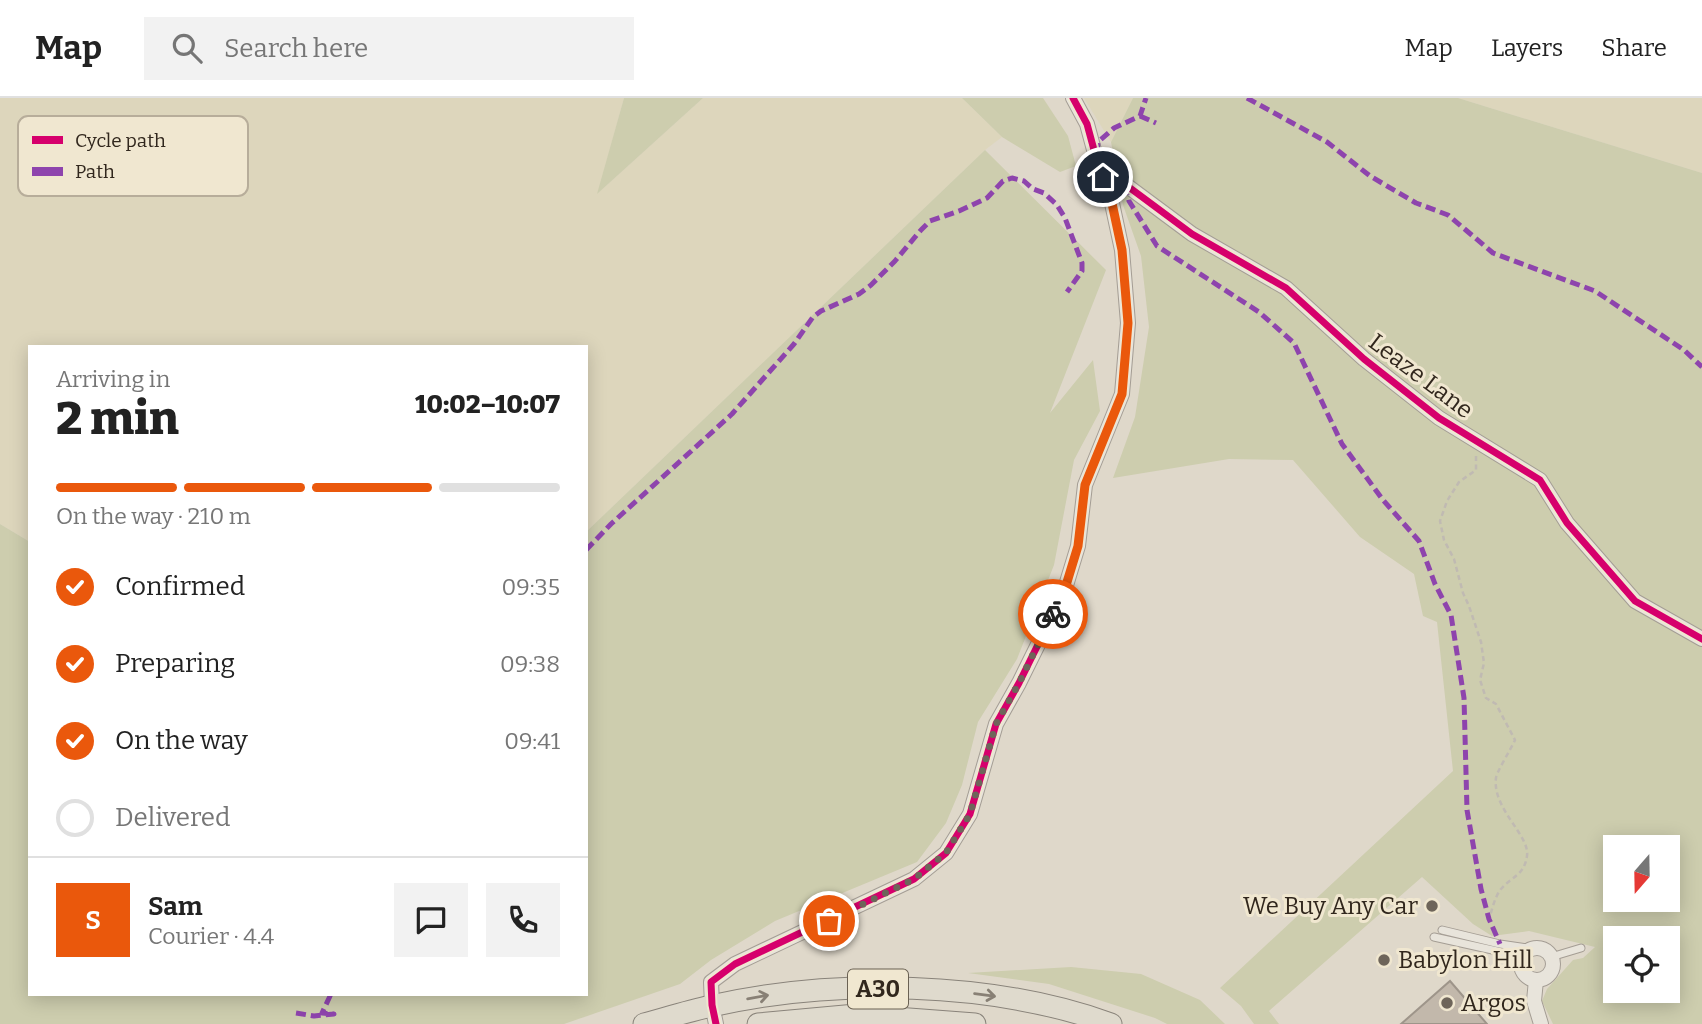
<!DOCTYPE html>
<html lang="en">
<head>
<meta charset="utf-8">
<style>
  :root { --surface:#fff; --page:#f2f2f2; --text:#222; --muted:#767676; --line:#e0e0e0; --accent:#ea580c }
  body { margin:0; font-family:Bitter,serif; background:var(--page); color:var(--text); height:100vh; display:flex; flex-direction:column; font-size:26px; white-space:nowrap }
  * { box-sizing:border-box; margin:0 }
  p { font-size:23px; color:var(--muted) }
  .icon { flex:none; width:38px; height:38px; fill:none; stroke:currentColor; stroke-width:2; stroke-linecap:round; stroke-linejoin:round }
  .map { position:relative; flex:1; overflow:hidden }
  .panel { position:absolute; left:28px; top:247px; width:560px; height:651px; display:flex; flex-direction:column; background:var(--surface); border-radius:0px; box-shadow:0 4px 18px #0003 }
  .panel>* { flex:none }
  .needle { width:46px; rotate:200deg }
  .controls { position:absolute; left:1603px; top:737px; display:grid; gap:14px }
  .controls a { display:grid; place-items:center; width:77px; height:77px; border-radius:0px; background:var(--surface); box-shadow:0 4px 18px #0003; font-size:35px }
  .pin { position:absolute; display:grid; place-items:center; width:60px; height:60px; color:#fff; margin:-30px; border:4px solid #fff; border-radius:50%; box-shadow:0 2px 7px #0007 }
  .courier { position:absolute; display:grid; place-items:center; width:70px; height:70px; margin:-35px; border:5px solid #ea580c; border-radius:50%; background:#fff; color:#222; box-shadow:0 2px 9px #0007 }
  .headline em { font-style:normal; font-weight:800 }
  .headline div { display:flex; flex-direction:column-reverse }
  .headline { display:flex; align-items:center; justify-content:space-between; height:119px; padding:0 28px }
  h1 { font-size:46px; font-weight:800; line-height:52px }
  .bar { display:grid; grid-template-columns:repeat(4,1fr); gap:10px 7px; align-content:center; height:84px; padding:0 28px }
  .bar i { height:9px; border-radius:5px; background:var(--line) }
  .bar .on { background:var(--accent) }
  .bar p { grid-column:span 4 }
  .line { display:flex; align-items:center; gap:18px; padding:0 28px; border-top:2px solid var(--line) }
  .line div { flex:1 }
  .round { display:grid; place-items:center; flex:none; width:74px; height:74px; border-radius:0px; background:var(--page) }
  ol { padding:0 28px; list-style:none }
  li { display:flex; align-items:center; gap:21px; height:77px }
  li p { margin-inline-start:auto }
  li .icon { padding:7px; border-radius:50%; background:var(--accent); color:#fff; stroke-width:4 }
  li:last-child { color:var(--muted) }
  li i { width:38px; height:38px; border:4px solid var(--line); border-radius:50% }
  header { display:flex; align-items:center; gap:42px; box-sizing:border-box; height:98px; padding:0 35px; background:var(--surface); border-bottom:2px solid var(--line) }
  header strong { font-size:33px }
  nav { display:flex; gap:38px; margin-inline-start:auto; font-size:24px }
  .search { width:490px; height:63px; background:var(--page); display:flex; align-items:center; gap:18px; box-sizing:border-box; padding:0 24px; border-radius:0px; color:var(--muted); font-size:26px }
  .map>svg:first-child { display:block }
</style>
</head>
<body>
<header>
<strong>Map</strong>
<div class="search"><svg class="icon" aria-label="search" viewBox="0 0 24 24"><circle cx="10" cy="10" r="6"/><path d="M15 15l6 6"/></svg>Search here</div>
<nav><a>Map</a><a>Layers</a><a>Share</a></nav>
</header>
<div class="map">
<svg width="1702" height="926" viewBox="0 0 1702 926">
  <rect width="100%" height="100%" fill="#dfd8ca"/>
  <g fill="#ddd6bc">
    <path d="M0 0H624L598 95 703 0H962L1002 39 985 52 586 434V248H30V444L0 426Z"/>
    <path d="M1084 0H1133L1111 44 1103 31Z"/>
    <path d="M1458 0H1702V75Z"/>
  </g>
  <g fill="#cdcdae" fill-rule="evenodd">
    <path d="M624 0H703L597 96Z"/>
    <path d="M962 0H1043L1068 38 1076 68 1060 74 1002 39Z"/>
    <path d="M1133 0H1458L1702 75V926H1553L1542 903 1547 891 1573 862 1583 860 1595 849 1529 833 1492 838 1473 826 1422 779 1269 913 1279 926H1254L1241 908 1220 890 1453 673 1437 524 1423 518 1414 476 1360 439 1293 362 1229 361 1113 380 1135 319 1149 229 1141 158 1123 107 1111 44ZM1615 749H1668V802H1615ZM1615 840H1668V892H1615Z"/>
    <path d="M985 52 1106 172 1050 315 1093 262 1100 313 1074 362 1054 467 1017 561 978 624 962 687 946 725 917 764 775 823 711 862 680 886 564 926H0V426L30 444V896H586V434Z"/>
    <path d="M1071 869 1141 876 1200 902 1225 926H1167L1155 920 1049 886 968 875Z"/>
  </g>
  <path fill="#c2b8ab" stroke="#9e958a" stroke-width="2" d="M1450 883 1487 926H1401Z"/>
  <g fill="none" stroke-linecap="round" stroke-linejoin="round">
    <g stroke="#a49d94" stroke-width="9">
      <g id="service">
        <path d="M1442 832 1500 846 1534 851"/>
        <path d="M1434 839 1497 853 1522 870"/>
        <path d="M1551 859 1581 850"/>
      </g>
    </g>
    <g stroke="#a49d94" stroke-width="16">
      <g id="minor">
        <path d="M1100 65 1126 87 1192 136 1286 190 1364 261 1439 320 1540 382 1567 425 1635 503 1702 541"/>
        <circle cx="1537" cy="866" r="16"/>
        <path d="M1536 882 1534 903 1541 926"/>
        <path d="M716 926 712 907 711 884 735 866 914 781 946 755 970 716 996 626 1019 585 1064 494 1078 448 1085 387 1122 296 1128 225 1122 152 1110 96 1097 63 1087 26 1073 0"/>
      </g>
    </g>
    <g stroke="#89837a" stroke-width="23">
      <g id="primary">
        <path d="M644 926C666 920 689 913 711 908 834 880 993 883 1111 926"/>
        <path d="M758 926 856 917 975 926"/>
      </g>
    </g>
    <path stroke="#c0bab2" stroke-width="2.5" stroke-dasharray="5 3.5" stroke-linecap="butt" d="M1476 358V372L1459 384 1447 403 1440 423 1444 442 1454 461 1463 495 1469 508 1481 544 1484 565 1480 582 1486 600 1496 606 1515 642C1512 649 1496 675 1496 680 1492 711 1530 737 1527 758 1524 778 1512 778 1501 791 1495 798 1492 812 1489 821"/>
    <use href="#service" stroke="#e8e4db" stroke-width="7"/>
    <use href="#minor" stroke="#e8e4db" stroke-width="14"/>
    <use href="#primary" stroke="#dfdacd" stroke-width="21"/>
    <g stroke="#8e44ad" stroke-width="5" stroke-dasharray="10 5" stroke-linecap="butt">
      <path d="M1247 0 1327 44 1370 78 1416 105 1448 117 1493 155 1595 193 1684 252 1702 269"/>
      <path d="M1140 18 1156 25"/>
      <path d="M1097 55 1098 44 1114 30 1140 18 1146 0"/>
      <path d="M1126 87 1129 103 1157 148 1259 214 1294 245 1342 346 1383 402 1419 443 1435 486 1451 517 1464 600 1467 712 1481 791 1489 821 1500 846"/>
      <path d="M586 452 611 426 732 316 794 246 813 219 821 213 859 196 871 187 895 163 921 132 930 123 959 113 987 100 1003 83 1012 80 1024 83 1033 91 1044 95 1057 107 1065 120 1082 165V173L1067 194"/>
      <path d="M296 915 314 918 334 916 322 915 331 896"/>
    </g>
    <g stroke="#f0e7d0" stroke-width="11">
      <g id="cycleway">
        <path d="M1099 64 1126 87 1192 136 1286 190 1364 261 1439 320 1540 382 1567 425 1635 503 1702 541"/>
        <path d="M716 926 712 907 711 884 735 866 914 781 946 755 970 716 996 626 1019 585 1064 494 1078 448 1085 387 1122 296 1128 225 1122 152 1110 96 1097 63 1087 26 1073 0"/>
      </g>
    </g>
    <use href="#cycleway" stroke="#d6006c" stroke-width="7"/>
  </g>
  <defs><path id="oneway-shaft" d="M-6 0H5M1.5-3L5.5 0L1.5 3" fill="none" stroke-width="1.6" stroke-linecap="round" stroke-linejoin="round" transform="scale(1.75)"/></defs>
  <g stroke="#888075">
    <use href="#oneway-shaft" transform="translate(985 897) rotate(7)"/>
    <use href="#oneway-shaft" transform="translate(758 899) rotate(-10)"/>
  </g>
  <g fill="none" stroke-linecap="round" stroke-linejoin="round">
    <path stroke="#6e655a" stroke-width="7" stroke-dasharray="0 12.6" d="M829 823 914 781 946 755 970 716 996 626 1019 585 1053 516"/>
    <path stroke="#ea580c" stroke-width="9" d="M1053 516 1064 494 1078 448 1085 387 1122 296 1128 225 1122 152 1110 96 1103 79"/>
  </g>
  <g fill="#6e655a" stroke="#f0e7d0" stroke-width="2.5">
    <circle cx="1432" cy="808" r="7"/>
    <circle cx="1384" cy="862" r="7"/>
    <circle cx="1447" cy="905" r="7"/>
  </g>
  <g text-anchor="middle" stroke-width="6" stroke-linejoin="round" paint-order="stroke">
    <rect fill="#f0e7d0" stroke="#6a6153" stroke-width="2" x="848" y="871.5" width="60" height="39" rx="5"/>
    <g font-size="23" font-weight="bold" fill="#31271d">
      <text x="878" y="899">A30</text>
    </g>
    <g font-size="24" fill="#31271d" stroke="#f0e7d0">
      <text transform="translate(1421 278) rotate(37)" y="8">Leaze Lane</text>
    </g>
    <g font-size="24" fill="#31271d" stroke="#f0e7d0" text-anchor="start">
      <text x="1418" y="816" text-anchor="end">We Buy Any Car</text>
      <text x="1398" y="870">Babylon Hill</text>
      <text x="1461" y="913">Argos</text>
    </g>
  </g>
  <rect x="18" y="18" width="230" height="80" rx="10" fill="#f0e7d0" stroke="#b7ad9a" stroke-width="2"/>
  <rect x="32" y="38" width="31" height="8" fill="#d6006c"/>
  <rect x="32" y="69" width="31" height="9" fill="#8e44ad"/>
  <g font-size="19" fill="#31271d">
    <text x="75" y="49">Cycle path</text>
    <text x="75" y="80">Path</text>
  </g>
</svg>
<div class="controls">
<a><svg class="needle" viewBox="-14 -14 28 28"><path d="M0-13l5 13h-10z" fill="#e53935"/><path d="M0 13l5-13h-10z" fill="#767676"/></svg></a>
<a><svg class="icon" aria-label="locate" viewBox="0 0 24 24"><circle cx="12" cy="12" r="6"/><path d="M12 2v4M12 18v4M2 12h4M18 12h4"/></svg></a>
</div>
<div class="pin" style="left:829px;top:823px;background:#ea580c"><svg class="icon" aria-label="bag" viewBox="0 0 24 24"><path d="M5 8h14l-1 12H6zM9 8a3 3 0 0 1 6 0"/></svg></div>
<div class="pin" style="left:1103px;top:79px;background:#1f2937"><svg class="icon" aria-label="home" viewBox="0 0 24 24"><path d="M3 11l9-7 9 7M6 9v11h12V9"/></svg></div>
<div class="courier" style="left:1053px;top:516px"><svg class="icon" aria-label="bike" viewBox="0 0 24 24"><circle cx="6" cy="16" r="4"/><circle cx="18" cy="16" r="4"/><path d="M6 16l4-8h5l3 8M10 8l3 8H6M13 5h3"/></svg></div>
<section class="panel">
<div class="headline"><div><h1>2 min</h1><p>Arriving in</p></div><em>10:02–10:07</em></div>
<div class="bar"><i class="on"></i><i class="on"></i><i class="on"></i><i></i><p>On the way · 210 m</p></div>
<ol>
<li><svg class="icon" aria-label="check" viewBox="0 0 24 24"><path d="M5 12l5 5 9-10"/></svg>Confirmed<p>09:35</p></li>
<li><svg class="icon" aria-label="check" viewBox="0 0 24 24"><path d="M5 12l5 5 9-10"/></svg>Preparing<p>09:38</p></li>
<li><svg class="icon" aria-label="check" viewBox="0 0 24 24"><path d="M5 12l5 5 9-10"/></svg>On the way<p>09:41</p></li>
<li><i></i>Delivered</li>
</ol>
<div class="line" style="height:126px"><b class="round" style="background:var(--accent);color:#fff">S</b><div><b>Sam</b><p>Courier · 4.4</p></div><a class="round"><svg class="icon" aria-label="chat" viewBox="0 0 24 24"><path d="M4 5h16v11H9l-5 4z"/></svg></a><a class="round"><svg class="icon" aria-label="phone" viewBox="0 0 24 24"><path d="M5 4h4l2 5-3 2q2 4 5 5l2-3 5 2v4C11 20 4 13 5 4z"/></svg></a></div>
</section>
</div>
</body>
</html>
